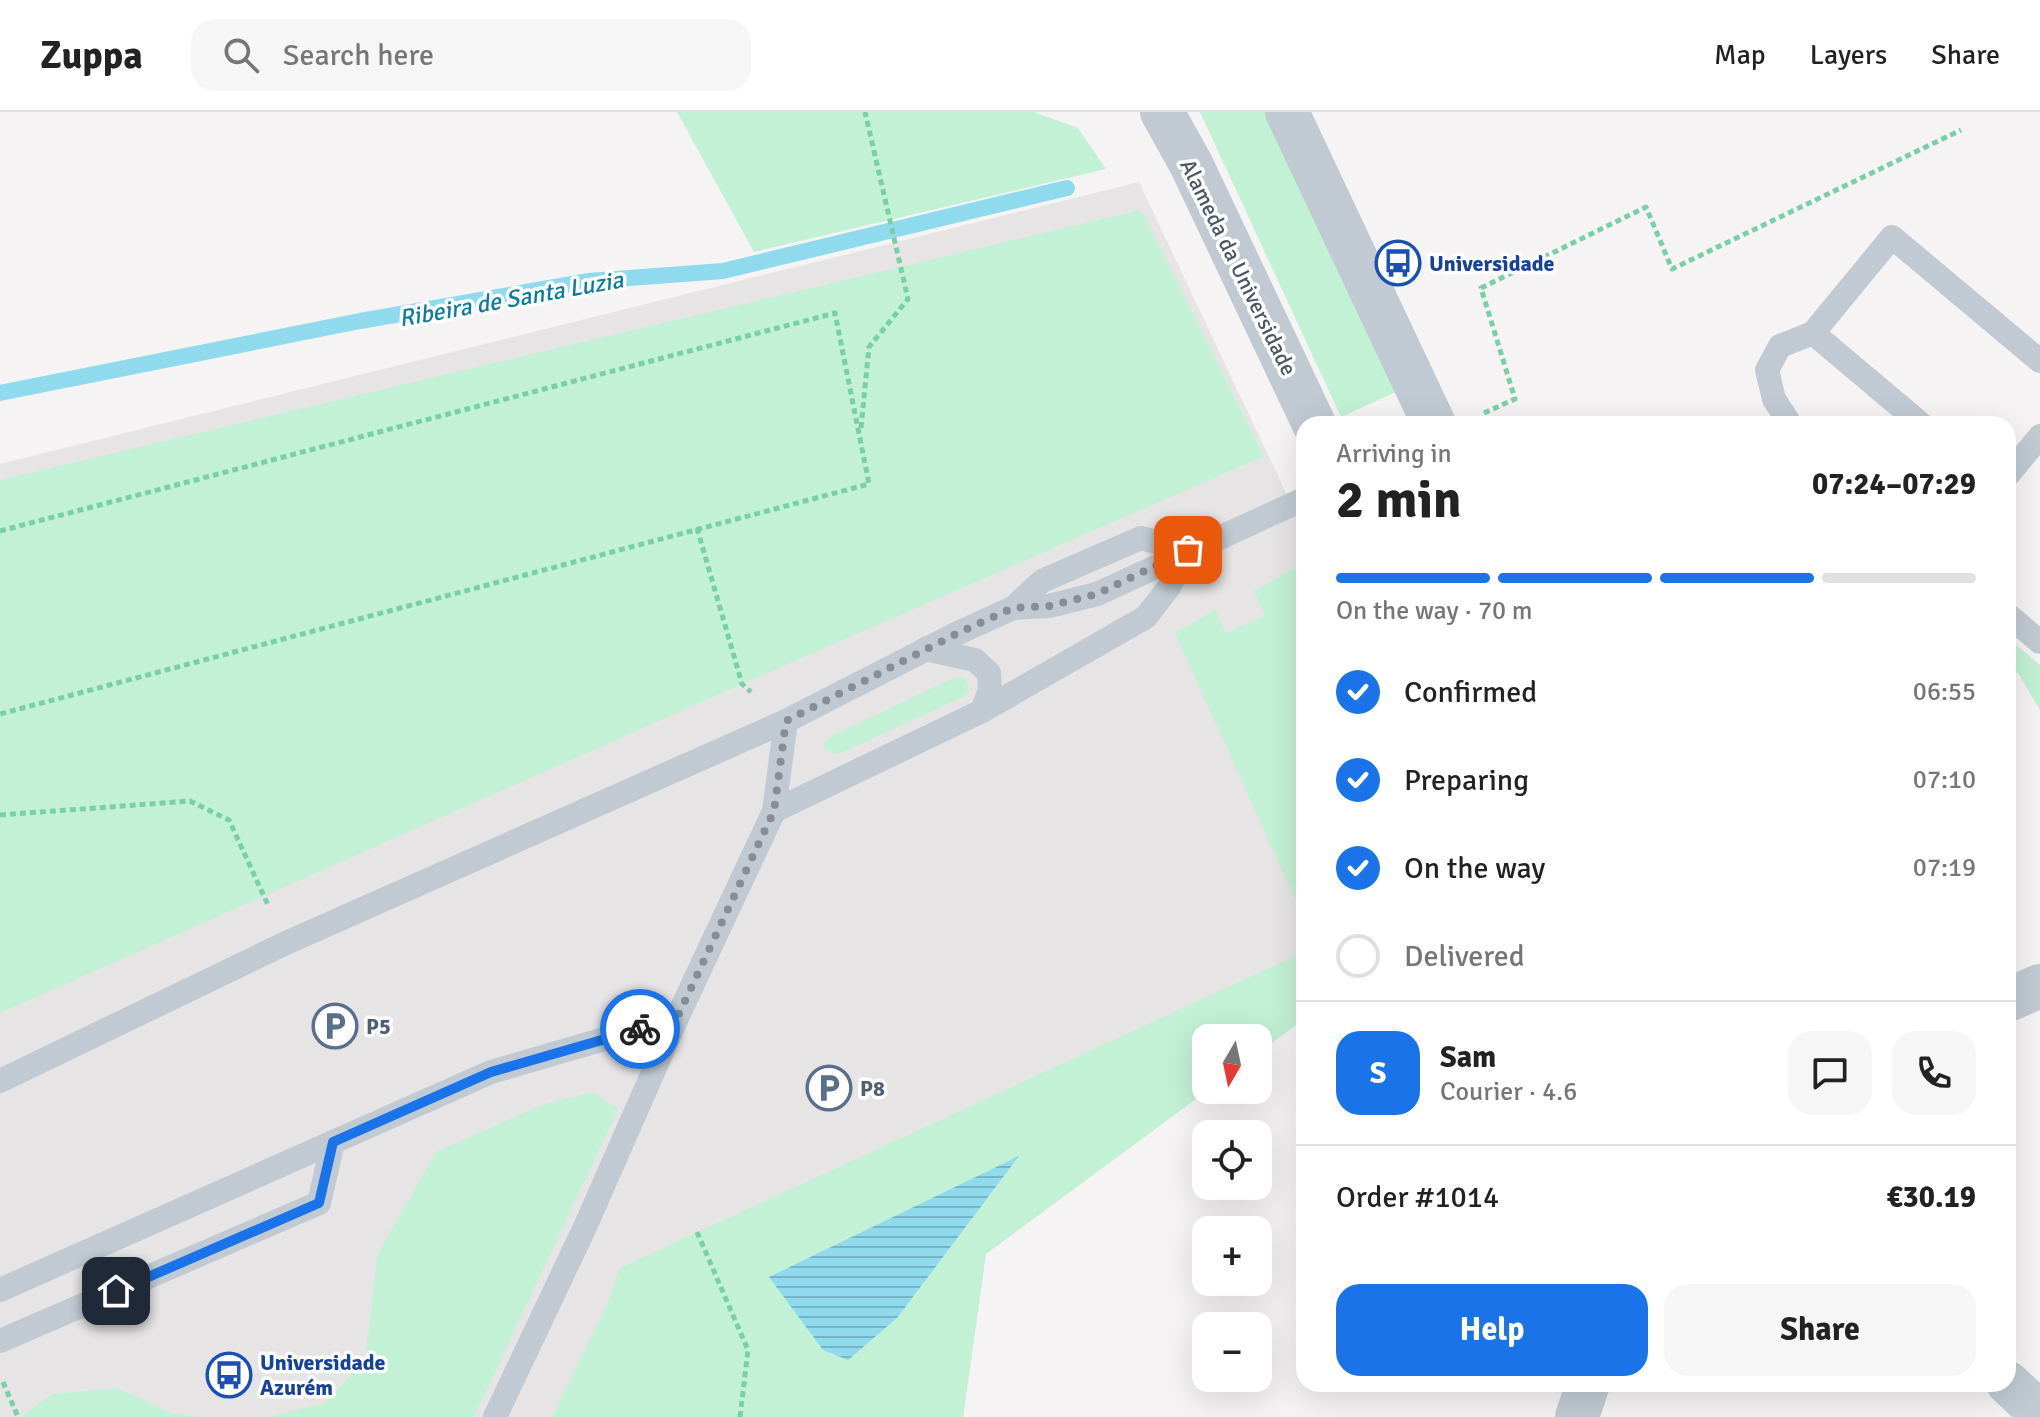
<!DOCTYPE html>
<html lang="en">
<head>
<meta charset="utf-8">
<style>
  :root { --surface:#fff; --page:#f6f6f6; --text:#222; --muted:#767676; --line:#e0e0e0; --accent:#1a73e8 }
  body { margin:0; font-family:Signika,sans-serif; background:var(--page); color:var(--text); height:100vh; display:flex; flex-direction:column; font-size:30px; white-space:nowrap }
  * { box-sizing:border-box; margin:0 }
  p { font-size:26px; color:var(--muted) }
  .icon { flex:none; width:44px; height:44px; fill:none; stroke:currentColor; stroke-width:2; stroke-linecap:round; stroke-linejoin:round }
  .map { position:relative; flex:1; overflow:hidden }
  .details { position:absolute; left:1296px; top:304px; width:720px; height:976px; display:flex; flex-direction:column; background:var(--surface); border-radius:24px; box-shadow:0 8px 32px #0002 }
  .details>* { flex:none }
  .needle { width:52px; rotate:189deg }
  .tools { position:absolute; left:1192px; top:912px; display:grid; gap:16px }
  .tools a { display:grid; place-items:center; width:80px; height:80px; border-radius:16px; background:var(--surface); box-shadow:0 8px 32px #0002; font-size:40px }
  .pin { position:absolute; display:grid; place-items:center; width:68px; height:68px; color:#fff; margin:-34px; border-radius:16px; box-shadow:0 4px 12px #0006 }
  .courier { position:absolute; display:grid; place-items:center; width:80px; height:80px; margin:-40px; border:6px solid #1a73e8; border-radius:50%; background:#fff; color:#222; box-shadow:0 2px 10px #0007 }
  .overview em { font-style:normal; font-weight:700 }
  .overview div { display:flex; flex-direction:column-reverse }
  .overview { display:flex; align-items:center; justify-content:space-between; height:136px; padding:0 40px }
  h1 { font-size:52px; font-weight:700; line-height:60px }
  .bar { display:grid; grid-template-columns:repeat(4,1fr); gap:12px 8px; align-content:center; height:96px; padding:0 40px }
  .bar i { height:10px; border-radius:6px; background:var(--line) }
  .bar .selected { background:var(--accent) }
  .bar p { grid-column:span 4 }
  .line { display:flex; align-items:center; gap:20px; padding:0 40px; border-top:2px solid var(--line) }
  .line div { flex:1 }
  .round { display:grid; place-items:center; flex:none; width:84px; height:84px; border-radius:24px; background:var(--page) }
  ol { padding:0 40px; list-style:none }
  li { display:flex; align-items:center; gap:24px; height:88px }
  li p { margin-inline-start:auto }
  li .icon { padding:8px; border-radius:50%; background:var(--accent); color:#fff; stroke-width:4 }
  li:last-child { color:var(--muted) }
  li i { width:44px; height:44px; border:4px solid var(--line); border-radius:50% }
  .primary-button { display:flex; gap:16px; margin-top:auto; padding:16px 40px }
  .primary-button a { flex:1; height:92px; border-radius:24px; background:var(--accent); color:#fff; font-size:32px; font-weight:700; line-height:92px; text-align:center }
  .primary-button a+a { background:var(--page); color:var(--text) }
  header { display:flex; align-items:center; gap:48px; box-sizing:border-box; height:112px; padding:0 40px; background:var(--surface); border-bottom:2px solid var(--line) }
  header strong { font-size:38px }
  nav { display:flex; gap:44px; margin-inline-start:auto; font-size:28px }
  .search { width:560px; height:72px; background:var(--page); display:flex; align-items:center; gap:20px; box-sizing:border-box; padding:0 28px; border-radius:24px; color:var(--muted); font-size:30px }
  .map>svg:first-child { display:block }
</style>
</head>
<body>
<header>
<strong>Zuppa</strong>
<div class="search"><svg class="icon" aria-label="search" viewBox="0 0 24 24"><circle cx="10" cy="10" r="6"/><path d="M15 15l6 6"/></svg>Search here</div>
<nav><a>Map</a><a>Layers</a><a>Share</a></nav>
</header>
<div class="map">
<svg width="2040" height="1305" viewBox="0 0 2040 1305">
  <defs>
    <pattern id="water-rules" width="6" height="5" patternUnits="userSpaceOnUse" patternTransform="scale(2)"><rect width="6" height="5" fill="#90daee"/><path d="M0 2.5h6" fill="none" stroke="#78b4c4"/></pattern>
  </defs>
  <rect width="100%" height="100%" fill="#f5f3f3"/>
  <path fill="#e6e4e5" d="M1139 70 1304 419V907L1258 941V926H1206V978H1208L986 1142 963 1305H0V352Z"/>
  <g fill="#c3f1d5">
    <path d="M677 0H1034L1078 16 1106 57 754 140Z"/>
    <path d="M1200 0H1266L1396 280 1341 305Z"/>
    <path d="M1141 98 1264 344 742 572 0 901V368Z"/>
    <path d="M1304 451V807L1175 521 1215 498 1226 521 1265 504 1254 479Z"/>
    <path d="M2008 526 2040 553V598L2018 561 2008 562Z"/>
    <path d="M953 566H964L969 573 967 583 839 642 826 639 824 632 830 625Z"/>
    <path d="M1304 840V907L1258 941V926H1206V978H1208L986 1142 963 1305H552L606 1195 620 1156Z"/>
    <path d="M593 980 618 997 474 1305H268L325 1291 365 1248 378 1141 436 1040 542 993Z"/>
    <path d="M117 1276 174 1302 199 1305H21L52 1282Z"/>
  </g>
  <path fill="url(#water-rules)" d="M1019 1044 897 1206 848 1248 823 1238 769 1165Z"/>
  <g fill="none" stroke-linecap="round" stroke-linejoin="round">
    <path stroke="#90daee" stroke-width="16" d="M0 281 360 209 589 169 723 159 1067 76"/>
    <g stroke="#7ad0a6" stroke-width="5" stroke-dasharray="6 4" stroke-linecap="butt">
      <path d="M1484 301 1515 287 1481 176 1646 95 1672 157 1961 18"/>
      <path d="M861 316 869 235 908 187 865 0"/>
      <path d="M697 416 742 572 751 580"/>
      <path d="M0 419 835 201 869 372 0 602"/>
      <path d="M0 703 190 689 229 708 268 793"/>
      <path d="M697 1120 748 1238 740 1305"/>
      <path d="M3 1270 18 1305"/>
    </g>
    <g stroke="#c1cad2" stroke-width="24">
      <path d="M1790 312 1774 287 1767 258 1780 234 1813 221"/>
      <path d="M1921 312 1813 221 1892 125 2040 249"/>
      <path d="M2008 363 2040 324"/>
      <path d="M1013 496 1049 494 1097 482 1304 387"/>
      <path d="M2008 503 2040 530"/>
      <path d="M925 537 975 548 989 561 990 578 982 599"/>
      <path d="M774 699 982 599 1146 505 1169 475 1188 438"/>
      <path d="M0 969 286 831 786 609 958 521 1013 496 1042 469 1081 452 1141 426 1188 438"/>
      <path d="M0 1178 491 960 677 906"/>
      <path d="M0 1229 319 1091 333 1030"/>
      <path d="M495 1305 585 1115 677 906 774 699 786 609"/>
    </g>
    <g stroke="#c1cad2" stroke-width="44">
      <path d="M2008 888 2040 874"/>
      <path d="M1577 1305 1588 1272"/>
    </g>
    <g stroke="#c1cad2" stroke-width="44">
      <path d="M1162 0 1191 52 1314 312"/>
      <path d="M1287 0 1434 312"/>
      <path d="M2008 1271 2040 1301"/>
    </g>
  </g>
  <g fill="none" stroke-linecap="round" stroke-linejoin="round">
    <path stroke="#868d94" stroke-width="8" stroke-dasharray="0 14.4" d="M640 917 677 906 774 699 786 609 958 521 1013 496 1049 494 1097 482 1188 438"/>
    <path stroke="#1a73e8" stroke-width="10" d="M116 1179 319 1091 333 1030 491 960 640 917"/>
  </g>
  <defs>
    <g id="bus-ring" transform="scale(2.3)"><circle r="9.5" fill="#fff" stroke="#1a4fb4" stroke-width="1.5"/><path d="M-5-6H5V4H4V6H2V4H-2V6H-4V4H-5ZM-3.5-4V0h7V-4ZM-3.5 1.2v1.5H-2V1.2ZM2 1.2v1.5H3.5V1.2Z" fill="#1a4fb4"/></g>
    <g id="parking-ring" transform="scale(2.3)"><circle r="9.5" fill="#fff" stroke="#5c6f8a" stroke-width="1.5"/><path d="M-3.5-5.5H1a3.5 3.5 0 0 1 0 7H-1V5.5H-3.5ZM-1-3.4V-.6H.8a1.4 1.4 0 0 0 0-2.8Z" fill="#5c6f8a"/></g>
  </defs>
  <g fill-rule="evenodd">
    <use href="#bus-ring" x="1398" y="151"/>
    <use href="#parking-ring" x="335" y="914"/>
    <use href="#parking-ring" x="829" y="976"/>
    <use href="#bus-ring" x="229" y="1263"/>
  </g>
  <g text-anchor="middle" stroke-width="7" stroke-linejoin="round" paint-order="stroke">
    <g font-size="22" font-weight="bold" fill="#164399" stroke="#fff" text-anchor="start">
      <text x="1429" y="159">Universidade</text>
      <text x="260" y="1258">Universidade<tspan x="260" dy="25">Azurém</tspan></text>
    </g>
    <g font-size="22" fill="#4a5661" stroke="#fff">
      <text transform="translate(1239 155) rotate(64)" y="8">Alameda da Universidade</text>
    </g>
    <g font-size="22" font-weight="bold" fill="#4e5e75" stroke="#fff" text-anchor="start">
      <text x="366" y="922">P5</text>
      <text x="860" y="984">P8</text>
    </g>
    <g font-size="24" font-style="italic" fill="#0c7c9b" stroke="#fff">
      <text transform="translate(511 187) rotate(-10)" y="8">Ribeira de Santa Luzia</text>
    </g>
  </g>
</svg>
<div class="tools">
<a><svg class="needle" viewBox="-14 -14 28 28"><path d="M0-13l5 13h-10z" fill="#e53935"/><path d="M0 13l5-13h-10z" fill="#767676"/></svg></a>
<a><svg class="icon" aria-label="locate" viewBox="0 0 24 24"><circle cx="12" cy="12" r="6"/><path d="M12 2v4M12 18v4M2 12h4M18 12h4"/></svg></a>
<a>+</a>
<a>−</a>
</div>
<div class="pin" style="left:1188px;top:438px;background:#ea580c"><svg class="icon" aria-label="bag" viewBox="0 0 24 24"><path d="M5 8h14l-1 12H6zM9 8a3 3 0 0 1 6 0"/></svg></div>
<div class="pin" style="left:116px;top:1179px;background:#1f2937"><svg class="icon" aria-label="home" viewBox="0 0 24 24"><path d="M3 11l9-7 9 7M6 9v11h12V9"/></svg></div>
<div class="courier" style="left:640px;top:917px"><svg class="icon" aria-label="bike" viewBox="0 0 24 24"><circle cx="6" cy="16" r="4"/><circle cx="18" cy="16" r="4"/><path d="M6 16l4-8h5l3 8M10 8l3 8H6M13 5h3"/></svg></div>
<section class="details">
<div class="overview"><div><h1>2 min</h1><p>Arriving in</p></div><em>07:24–07:29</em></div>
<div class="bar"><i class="selected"></i><i class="selected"></i><i class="selected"></i><i></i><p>On the way · 70 m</p></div>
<ol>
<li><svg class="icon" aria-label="check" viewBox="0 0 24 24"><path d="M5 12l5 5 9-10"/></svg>Confirmed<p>06:55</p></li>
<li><svg class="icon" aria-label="check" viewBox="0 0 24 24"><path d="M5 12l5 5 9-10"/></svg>Preparing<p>07:10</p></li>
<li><svg class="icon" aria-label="check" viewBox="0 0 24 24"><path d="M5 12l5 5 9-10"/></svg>On the way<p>07:19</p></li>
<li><i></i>Delivered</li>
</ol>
<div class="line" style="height:144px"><b class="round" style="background:var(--accent);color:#fff">S</b><div><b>Sam</b><p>Courier · 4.6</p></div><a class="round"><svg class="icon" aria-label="chat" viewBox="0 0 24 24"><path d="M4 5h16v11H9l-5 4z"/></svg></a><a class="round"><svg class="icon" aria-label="phone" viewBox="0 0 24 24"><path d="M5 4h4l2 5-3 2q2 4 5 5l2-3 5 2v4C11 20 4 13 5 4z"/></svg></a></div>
<div class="line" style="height:104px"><div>Order #1014</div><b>€30.19</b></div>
<div class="primary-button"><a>Help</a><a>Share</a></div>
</section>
</div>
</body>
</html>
